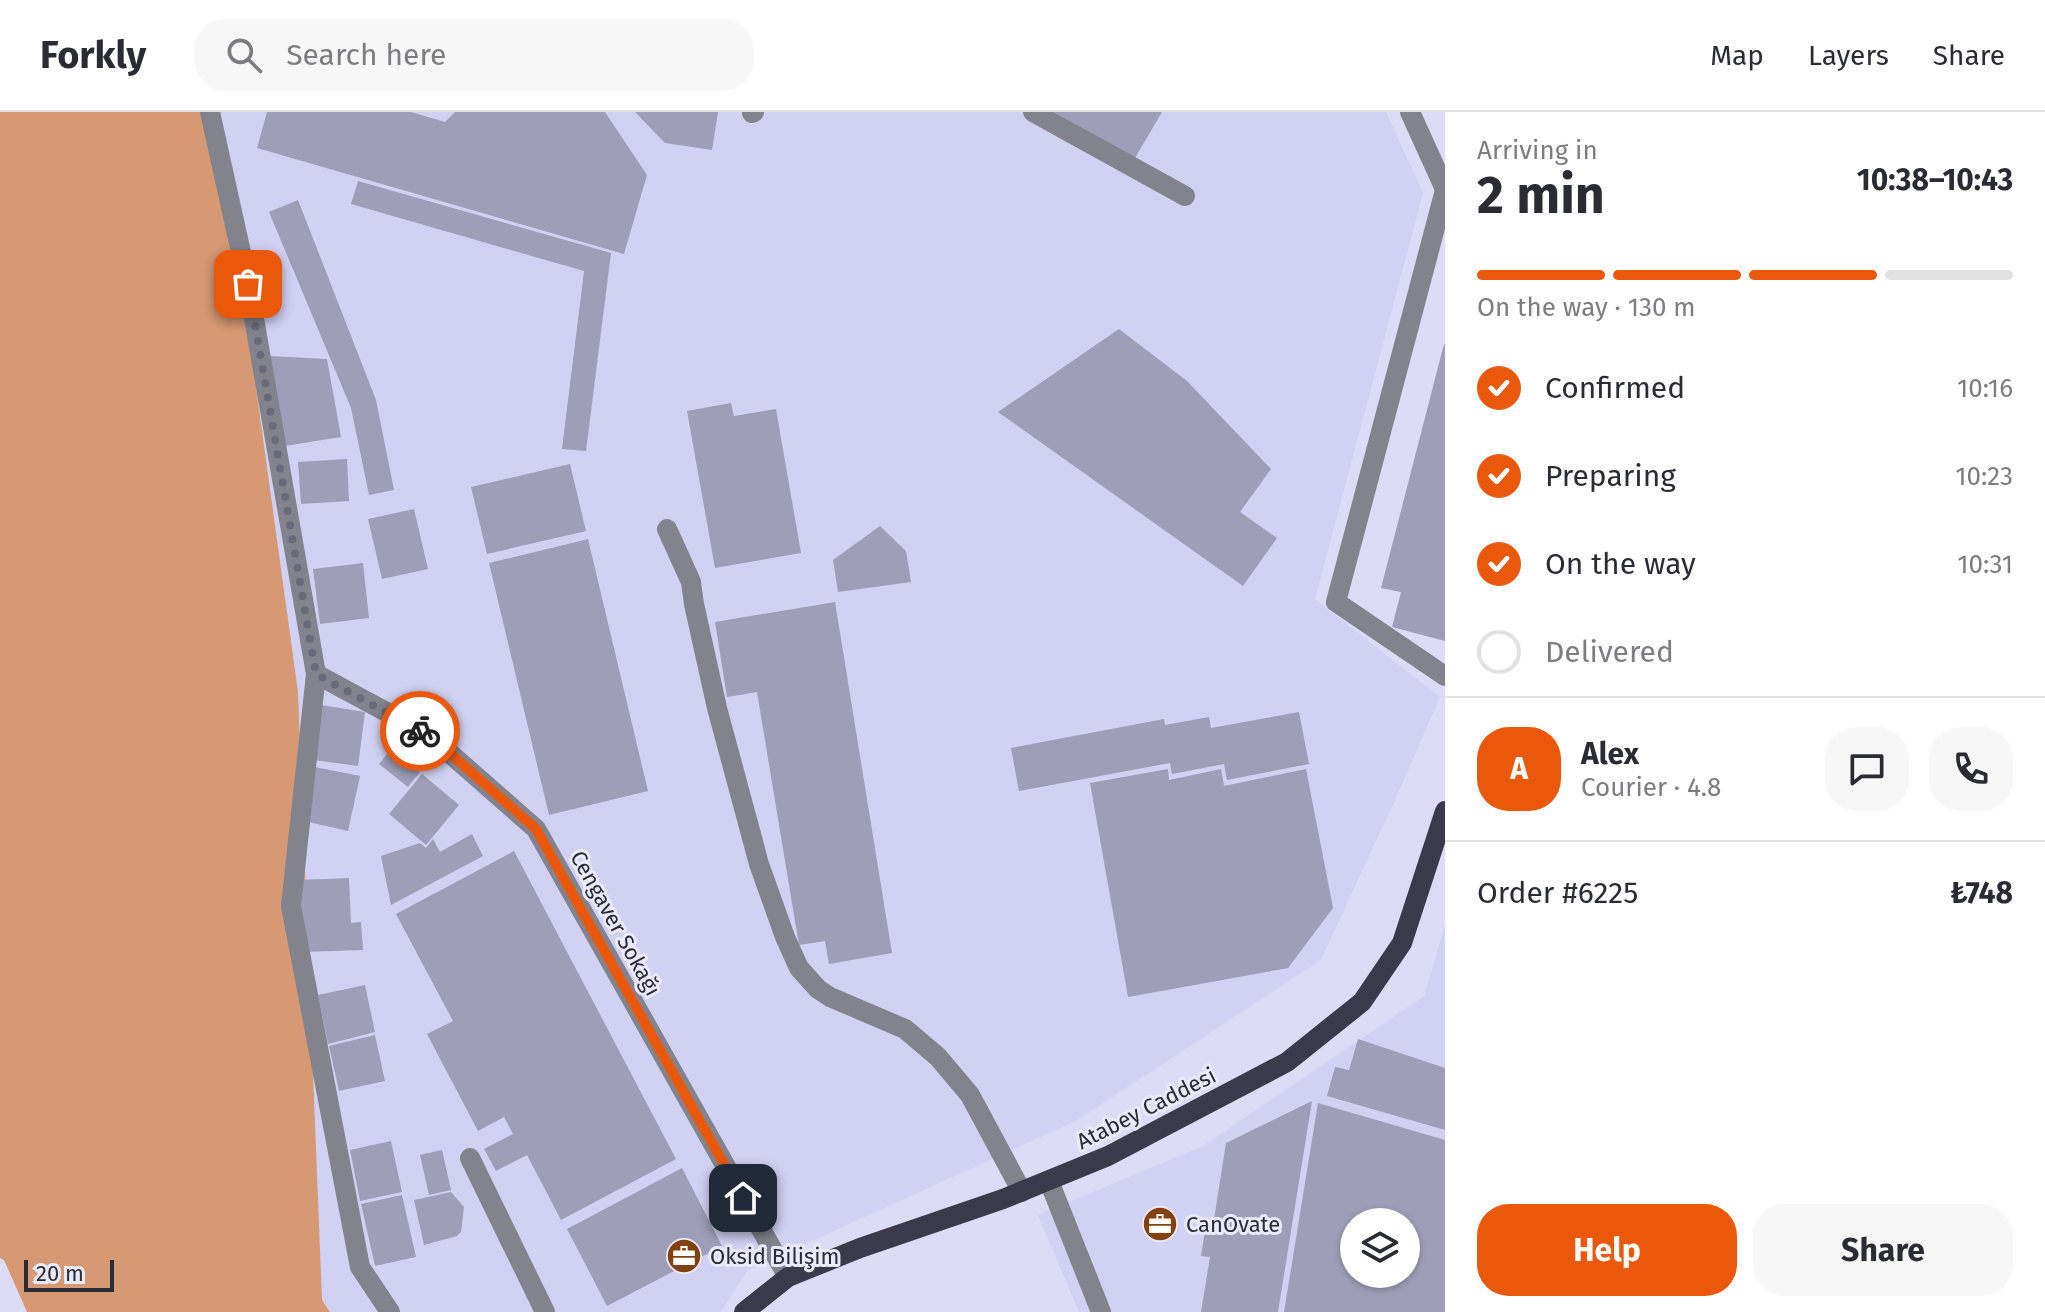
<!DOCTYPE html>
<html lang="en">
<head>
<meta charset="utf-8">
<style>
  :root { --surface:#fff; --page:#f7f7f7; --text:#2b2b33; --muted:#7c7c81; --line:#e1e1e2; --accent:#ea580c }
  body { margin:0; font-family:"Fira Sans",sans-serif; background:var(--page); color:var(--text); height:100vh; display:flex; flex-direction:column; font-size:30px; white-space:nowrap }
  * { box-sizing:border-box; margin:0 }
  p { font-size:26px; color:var(--muted) }
  .icon { flex:none; width:44px; height:44px; fill:none; stroke:currentColor; stroke-width:2; stroke-linecap:round; stroke-linejoin:round }
  .map { position:relative; flex:1; overflow:hidden }
  .drawer { display:flex; flex-direction:column; background:var(--surface); width:600px }
  .drawer>* { flex:none }
  .tools { position:absolute; left:1340px; top:1096px; display:grid; gap:16px }
  .tools a { display:grid; place-items:center; width:80px; height:80px; border-radius:50%; background:var(--surface); box-shadow:0 2px 6px #0004; font-size:40px }
  .scale { position:absolute; left:24px; bottom:20px; width:90px; box-sizing:border-box; padding-left:8px; border:4px solid #2b2b35; border-top:0; font-size:22px; line-height:28px; white-space:nowrap; color:#2b2b35; -webkit-text-stroke:6px #eaeafb; paint-order:stroke }
  .pin { position:absolute; display:grid; place-items:center; width:68px; height:68px; color:#fff; margin:-34px; border-radius:16px; box-shadow:0 4px 12px #0006 }
  .courier { position:absolute; display:grid; place-items:center; width:80px; height:80px; margin:-40px; border:6px solid #ea580c; border-radius:50%; background:#fff; color:#222; box-shadow:0 2px 10px #0007 }
  .head em { font-style:normal; font-weight:700 }
  .head div { display:flex; flex-direction:column-reverse }
  .head { display:flex; align-items:center; justify-content:space-between; height:136px; padding:0 32px }
  h1 { font-size:52px; font-weight:700; line-height:60px }
  .bar { display:grid; grid-template-columns:repeat(4,1fr); gap:12px 8px; align-content:center; height:96px; padding:0 32px }
  .bar i { height:10px; border-radius:6px; background:var(--line) }
  .bar .active { background:var(--accent) }
  .bar p { grid-column:span 4 }
  .line { display:flex; align-items:center; gap:20px; padding:0 32px; border-top:2px solid var(--line) }
  .line div { flex:1 }
  .round { display:grid; place-items:center; flex:none; width:84px; height:84px; border-radius:32px; background:var(--page) }
  ol { padding:0 32px; list-style:none }
  li { display:flex; align-items:center; gap:24px; height:88px }
  li p { margin-inline-start:auto }
  li .icon { padding:8px; border-radius:50%; background:var(--accent); color:#fff; stroke-width:4 }
  li:last-child { color:var(--muted) }
  li i { width:44px; height:44px; border:4px solid var(--line); border-radius:50% }
  .cta { display:flex; gap:16px; margin-top:auto; padding:16px 32px }
  .cta a { flex:1; height:92px; border-radius:32px; background:var(--accent); color:#fff; font-size:32px; font-weight:700; line-height:92px; text-align:center }
  .cta a+a { background:var(--page); color:var(--text) }
  header { display:flex; align-items:center; gap:48px; box-sizing:border-box; height:112px; padding:0 40px; background:var(--surface); border-bottom:2px solid var(--line) }
  header strong { font-size:38px }
  nav { display:flex; gap:44px; margin-inline-start:auto; font-size:28px }
  .search { width:560px; height:72px; background:var(--page); display:flex; align-items:center; gap:20px; box-sizing:border-box; padding:0 28px; border-radius:32px; color:var(--muted); font-size:30px }
  main { display:flex; flex:1; min-height:0 }
  .map>svg:first-child { display:block }
</style>
</head>
<body>
<header>
<strong>Forkly</strong>
<div class="search"><svg class="icon" aria-label="search" viewBox="0 0 24 24"><circle cx="10" cy="10" r="6"/><path d="M15 15l6 6"/></svg>Search here</div>
<nav><a>Map</a><a>Layers</a><a>Share</a></nav>
</header>
<main>
<div class="map">
<svg width="1445" height="1200" viewBox="0 0 1445 1200">
  <rect width="100%" height="100%" fill="#dcdcf7"/>
  <g fill="#d1d1f3" fill-rule="evenodd">
    <path d="M218 0H1386L1423 81 1315 487 1440 585 1396 686 1321 848 1076 1009 748 1158 721 1200H330L322 1188Z"/>
    <path d="M1445 813V1200H1079L1038 1103 1203 1034 1424 884ZM1354 1110H1406V1162H1354Z"/>
  </g>
  <path fill="#d69973" d="M0 0H218L298 580 322 1188 330 1200H27L4 1148 0 1146Z"/>
  <g fill="#9e9eb8" fill-rule="evenodd">
    <path d="M267 0H411L445 10 455 0H605L647 63 624 142 257 36Z"/>
    <path d="M635 0H718L712 38 665 31Z"/>
    <path d="M1054 0H1162L1135 46Z"/>
    <path d="M358 69 611 141 586 339 562 337 584 159 351 92Z"/>
    <path d="M298 88 376 288 394 378 369 383 351 296 269 100Z"/>
    <path d="M1119 217 1187 269 1271 357 1240 400 1277 426 1243 474 998 300Z"/>
    <path d="M1444 232 1445 233V529L1392 515 1401 480 1381 476Z"/>
    <path d="M269 244 327 247 341 325 285 334Z"/>
    <path d="M731 291 734 304 776 297 801 441 715 456 687 299Z"/>
    <path d="M347 347 349 389 301 392 298 350Z"/>
    <path d="M570 352 586 419 487 442 471 375Z"/>
    <path d="M414 397 428 457 382 467 368 407Z"/>
    <path d="M880 414 906 439 911 470 838 480 833 448Z"/>
    <path d="M588 427 648 679 549 703 489 451Z"/>
    <path d="M363 451 369 506 320 512 313 457Z"/>
    <path d="M835 490 892 841 829 852 825 829 799 833 757 580 727 585 715 510Z"/>
    <path d="M321 593 365 600 358 654 313 648Z"/>
    <path d="M1299 600 1309 652 1227 668 1224 652 1172 662 1170 651 1019 679 1011 636 1164 607 1165 613 1209 605 1211 616Z"/>
    <path d="M392 636 420 660 408 675 379 652Z"/>
    <path d="M315 655 360 664 348 719 304 709Z"/>
    <path d="M1168 657 1169 668 1221 657 1224 674 1306 657 1333 796 1288 856 1128 885 1090 671Z"/>
    <path d="M422 662 459 693 426 733 389 702Z"/>
    <path d="M472 722 483 744 391 793 381 744 420 731 426 736 433 727 440 740Z"/>
    <path d="M514 739 676 1047 561 1108 527 1043 496 1059 484 1037 513 1022 504 1005 478 1019 427 922 453 909 396 802Z"/>
    <path d="M349 766 351 811 361 810 363 838 302 840 299 768Z"/>
    <path d="M365 873 375 920 328 932 318 883Z"/>
    <path d="M375 923 385 969 339 979 329 934Z"/>
    <path d="M1358 927 1445 956V1018L1327 984 1335 955 1349 958Z"/>
    <path d="M1312 989 1278 1200H1201L1210 1145 1201 1144 1207 1106 1214 1107 1226 1031Z"/>
    <path d="M1318 991 1445 1028V1200H1284ZM1354 1110H1406V1162H1354Z"/>
    <path d="M391 1029 402 1080 360 1089 350 1038Z"/>
    <path d="M442 1038 451 1078 429 1083 420 1043Z"/>
    <path d="M682 1056 722 1134 607 1194 567 1117Z"/>
    <path d="M451 1080 464 1095 461 1120 457 1124 424 1133 414 1088Z"/>
    <path d="M402 1083 416 1145 375 1154 361 1092Z"/>
  </g>
  <g fill="none" stroke-linecap="round" stroke-linejoin="round">
    <g stroke="#83838e" stroke-width="20">
      <path d="M210 0 248 172 316 562 291 794 360 1155 390 1200"/>
      <path d="M1033 0 1185 84"/>
      <path d="M1410 0 1445 77"/>
      <path d="M752 1 754 0"/>
      <path d="M1445 78 1336 490 1445 564"/>
      <path d="M667 417 691 470 694 492 717 596 759 752 785 825 799 856 818 877 830 885 905 917 938 945 970 983 1022 1080"/>
      <path d="M316 562 429 623 536 717 788 1165"/>
      <path d="M470 1046 545 1200"/>
      <path d="M1049 1069 1101 1200"/>
    </g>
    <path stroke="#3b3a4d" stroke-width="20" d="M744 1200 788 1165 860 1136 1003 1087 1108 1044 1287 950 1362 890 1402 831 1445 699"/>
  </g>
  <g fill="none" stroke-linecap="round" stroke-linejoin="round">
    <path stroke="#696979" stroke-width="8" stroke-dasharray="0 14.4" d="M248 172 316 562 420 619"/>
    <path stroke="#ea580c" stroke-width="10" d="M420 619 429 623 536 717 743 1086"/>
  </g>
  <defs>
    <g id="office-disc" transform="scale(1.8)"><circle r="9.5" fill="#83410d" stroke="#eaeafb"/><path d="M-6-3h4V-5.5h4V-3h4V5H-6ZM-1-4.5V-3h2v-1.5ZM-6 0V1H6V0Z" fill="#fff"/></g>
  </defs>
  <g fill-rule="evenodd">
    <use href="#office-disc" x="1160" y="1112"/>
    <use href="#office-disc" x="684" y="1144"/>
  </g>
  <g text-anchor="middle" stroke-width="6" stroke-linejoin="round" paint-order="stroke">
    <g font-size="22" fill="#2b2b35" stroke="#eaeafb">
      <text transform="translate(616 811) rotate(61)" y="8">Cengaver Sokağı</text>
      <text transform="translate(1146 996) rotate(-27)" y="8">Atabey Caddesi</text>
    </g>
    <g font-size="22" fill="#2b2b35" stroke="#eaeafb" text-anchor="start">
      <text x="1186" y="1120">CanOvate</text>
      <text x="710" y="1152">Oksid Bilişim</text>
    </g>
  </g>
</svg>
<div class="tools">
<a><svg class="icon" aria-label="layers" viewBox="0 0 24 24"><path d="M12 4l9 5-9 5-9-5zM3 14l9 5 9-5"/></svg></a>
</div>
<div class="scale">20 m</div>
<div class="pin" style="left:248px;top:172px;background:#ea580c"><svg class="icon" aria-label="bag" viewBox="0 0 24 24"><path d="M5 8h14l-1 12H6zM9 8a3 3 0 0 1 6 0"/></svg></div>
<div class="pin" style="left:743px;top:1086px;background:#1f2937"><svg class="icon" aria-label="home" viewBox="0 0 24 24"><path d="M3 11l9-7 9 7M6 9v11h12V9"/></svg></div>
<div class="courier" style="left:420px;top:619px"><svg class="icon" aria-label="bike" viewBox="0 0 24 24"><circle cx="6" cy="16" r="4"/><circle cx="18" cy="16" r="4"/><path d="M6 16l4-8h5l3 8M10 8l3 8H6M13 5h3"/></svg></div>
</div>
<section class="drawer">
<div class="head"><div><h1>2 min</h1><p>Arriving in</p></div><em>10:38–10:43</em></div>
<div class="bar"><i class="active"></i><i class="active"></i><i class="active"></i><i></i><p>On the way · 130 m</p></div>
<ol>
<li><svg class="icon" aria-label="check" viewBox="0 0 24 24"><path d="M5 12l5 5 9-10"/></svg>Confirmed<p>10:16</p></li>
<li><svg class="icon" aria-label="check" viewBox="0 0 24 24"><path d="M5 12l5 5 9-10"/></svg>Preparing<p>10:23</p></li>
<li><svg class="icon" aria-label="check" viewBox="0 0 24 24"><path d="M5 12l5 5 9-10"/></svg>On the way<p>10:31</p></li>
<li><i></i>Delivered</li>
</ol>
<div class="line" style="height:144px"><b class="round" style="background:var(--accent);color:#fff">A</b><div><b>Alex</b><p>Courier · 4.8</p></div><a class="round"><svg class="icon" aria-label="chat" viewBox="0 0 24 24"><path d="M4 5h16v11H9l-5 4z"/></svg></a><a class="round"><svg class="icon" aria-label="phone" viewBox="0 0 24 24"><path d="M5 4h4l2 5-3 2q2 4 5 5l2-3 5 2v4C11 20 4 13 5 4z"/></svg></a></div>
<div class="line" style="height:104px"><div>Order #6225</div><b>₺748</b></div>
<div class="cta"><a>Help</a><a>Share</a></div>
</section>
</main>
</body>
</html>
